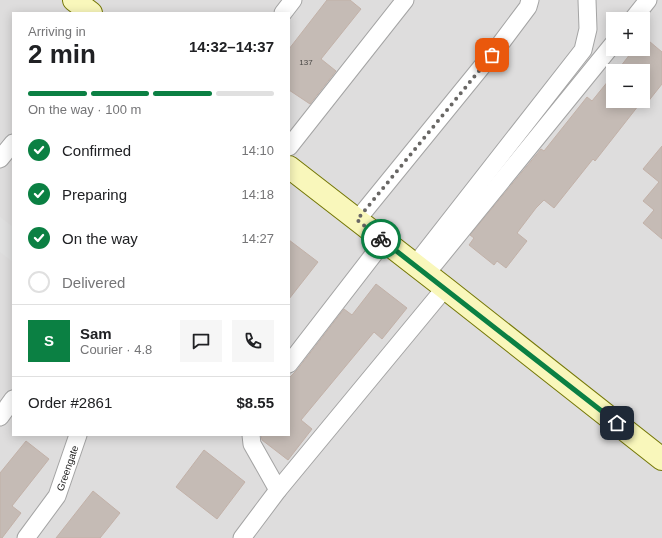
<!DOCTYPE html>
<html lang="en">
<head>
<meta charset="utf-8">
<style>
  :root { --surface:#fff; --page:#f6f6f6; --text:#202124; --muted:#757577; --line:#e0e0e0; --accent:#0b8043 }
  body { margin:0; font-family:Arial,sans-serif; background:var(--page); color:var(--text); height:100vh; display:flex; flex-direction:column; font-size:15px; white-space:nowrap }
  * { box-sizing:border-box; margin:0 }
  p { font-size:13px; color:var(--muted) }
  .icon { flex:none; width:22px; height:22px; fill:none; stroke:currentColor; stroke-width:2; stroke-linecap:round; stroke-linejoin:round }
  .map { position:relative; flex:1; overflow:hidden }
  .sheet { position:absolute; left:12px; top:12px; width:278px; height:424px; display:flex; flex-direction:column; background:var(--surface); border-radius:0px; box-shadow:0 2px 10px #0003 }
  .sheet>* { flex:none }
  .fabs { position:absolute; left:606px; top:12px; display:grid; gap:8px }
  .fabs a { display:grid; place-items:center; width:44px; height:44px; border-radius:0px; background:var(--surface); box-shadow:0 2px 10px #0003; font-size:20px }
  .pin { position:absolute; display:grid; place-items:center; width:34px; height:34px; color:#fff; margin:-17px; border-radius:8px; box-shadow:0 2px 6px #0006 }
  .courier { position:absolute; display:grid; place-items:center; width:40px; height:40px; margin:-20px; border:3px solid #0b8043; border-radius:50%; background:#fff; color:#222; box-shadow:0 1px 5px #0007 }
  .headline em { font-style:normal; font-weight:800 }
  .headline div { display:flex; flex-direction:column-reverse }
  .headline { display:flex; align-items:center; justify-content:space-between; height:68px; padding:0 16px }
  h1 { font-size:26px; font-weight:800; line-height:30px }
  .bar { display:grid; grid-template-columns:repeat(4,1fr); gap:6px 4px; align-content:center; height:48px; padding:0 16px }
  .bar i { height:5px; border-radius:3px; background:var(--line) }
  .bar .on { background:var(--accent) }
  .bar p { grid-column:span 4 }
  .line { display:flex; align-items:center; gap:10px; padding:0 16px; border-top:1px solid var(--line) }
  .line div { flex:1 }
  .round { display:grid; place-items:center; flex:none; width:42px; height:42px; border-radius:0px; background:var(--page) }
  ol { padding:0 16px; list-style:none }
  li { display:flex; align-items:center; gap:12px; height:44px }
  li p { margin-inline-start:auto }
  li .icon { padding:4px; border-radius:50%; background:var(--accent); color:#fff; stroke-width:4 }
  li:last-child { color:var(--muted) }
  li i { width:22px; height:22px; border:2px solid var(--line); border-radius:50% }
  .map>svg:first-child { display:block }
</style>
</head>
<body>
<div class="map">
<svg width="662" height="538" viewBox="0 0 662 538">
  <rect width="100%" height="100%" fill="#f0ece6"/>
  <path fill="#dedddd" fill-rule="evenodd" d="M0 0H662V538H0ZM13 13H289V435H13ZM613 19H643V49H613ZM613 71H643V101H613Z"/>
  <path fill="#e0e0e0" d="M0 217 13 227V262L0 252Z"/>
  <g fill="#c5bbb5" stroke="#c2b1a8">
    <path d="M327 0H350L361 9 321 59 336 71 310 104 289 90V49Z"/>
    <path d="M643 36 662 52V84L643 108V71H617L634 49H643Z"/>
    <path d="M613 75V101H642L595 161 593 159 554 208 544 200 536 208 517 233 527 241 506 268 497 261 494 265 469 245 474 238 470 235 541 149 544 151 587 97 592 101Z"/>
    <path d="M662 146V239L643 223 654 210 643 201 659 182 643 169Z"/>
    <path d="M289 240 318 262 289 299Z"/>
    <path d="M376 284 407 308 382 339 374 332 301 420 312 429 288 460 262 440 261 435H289V378L297 370 344 309 352 315Z"/>
    <path d="M26 441 49 459 12 506 21 513 2 538H0V473Z"/>
    <path d="M204 450 245 482 217 519 176 487Z"/>
    <path d="M93 491 120 513 100 538H56Z"/>
  </g>
  <g fill="none" stroke-linecap="round" stroke-linejoin="round">
    <g stroke="#a4a4a4" stroke-width="19">
      <g id="street">
        <path d="M283 13 293 0"/>
        <path d="M633 19 648 0"/>
        <path d="M289 147 405 0"/>
        <path d="M0 159 13 143"/>
        <path d="M357 220 501 43 528 7 530 0"/>
        <path d="M415 265 583 50 588 29 587 0"/>
        <path d="M426 274 613 44"/>
        <path d="M289 364 384 241"/>
        <path d="M0 417 13 399"/>
        <path d="M251 435 252 444 278 490"/>
        <path d="M26 538 57 496 78 435"/>
        <path d="M242 538 278 490 445 288"/>
      </g>
    </g>
    <g stroke="#747706" stroke-width="24">
      <g id="secondary">
        <path d="M74 0 91 13"/>
        <path d="M289 167 445 288 662 459"/>
      </g>
    </g>
    <use href="#street" stroke="#fff" stroke-width="17"/>
    <use href="#secondary" stroke="#f9f7bb" stroke-width="22"/>
  </g>
  <g fill="none" stroke-linecap="round" stroke-linejoin="round">
    <path stroke="#696765" stroke-width="4" stroke-dasharray="0 7.2" d="M381 239 357 220 492 55"/>
    <path stroke="#0b8043" stroke-width="5" d="M381 239 617 423"/>
  </g>
  <g text-anchor="middle" stroke-width="3.5" stroke-linejoin="round" paint-order="stroke">
    <g font-size="8" fill="#494745">
      <text x="306" y="65">137</text>
    </g>
    <g font-size="10" fill="#202020" stroke="#fff">
      <text transform="translate(67 468) rotate(-71)" y="4">Greengate</text>
    </g>
  </g>
</svg>
<div class="fabs">
<a>+</a>
<a>−</a>
</div>
<div class="pin" style="left:492px;top:55px;background:#ea580c"><svg class="icon" aria-label="bag" viewBox="0 0 24 24"><path d="M5 8h14l-1 12H6zM9 8a3 3 0 0 1 6 0"/></svg></div>
<div class="pin" style="left:617px;top:423px;background:#1f2937"><svg class="icon" aria-label="home" viewBox="0 0 24 24"><path d="M3 11l9-7 9 7M6 9v11h12V9"/></svg></div>
<div class="courier" style="left:381px;top:239px"><svg class="icon" aria-label="bike" viewBox="0 0 24 24"><circle cx="6" cy="16" r="4"/><circle cx="18" cy="16" r="4"/><path d="M6 16l4-8h5l3 8M10 8l3 8H6M13 5h3"/></svg></div>
<section class="sheet">
<div class="headline"><div><h1>2 min</h1><p>Arriving in</p></div><em>14:32–14:37</em></div>
<div class="bar"><i class="on"></i><i class="on"></i><i class="on"></i><i></i><p>On the way · 100 m</p></div>
<ol>
<li><svg class="icon" aria-label="check" viewBox="0 0 24 24"><path d="M5 12l5 5 9-10"/></svg>Confirmed<p>14:10</p></li>
<li><svg class="icon" aria-label="check" viewBox="0 0 24 24"><path d="M5 12l5 5 9-10"/></svg>Preparing<p>14:18</p></li>
<li><svg class="icon" aria-label="check" viewBox="0 0 24 24"><path d="M5 12l5 5 9-10"/></svg>On the way<p>14:27</p></li>
<li><i></i>Delivered</li>
</ol>
<div class="line" style="height:72px"><b class="round" style="background:var(--accent);color:#fff">S</b><div><b>Sam</b><p>Courier · 4.8</p></div><a class="round"><svg class="icon" aria-label="chat" viewBox="0 0 24 24"><path d="M4 5h16v11H9l-5 4z"/></svg></a><a class="round"><svg class="icon" aria-label="phone" viewBox="0 0 24 24"><path d="M5 4h4l2 5-3 2q2 4 5 5l2-3 5 2v4C11 20 4 13 5 4z"/></svg></a></div>
<div class="line" style="height:52px"><div>Order #2861</div><b>$8.55</b></div>
</section>
</div>
</body>
</html>
